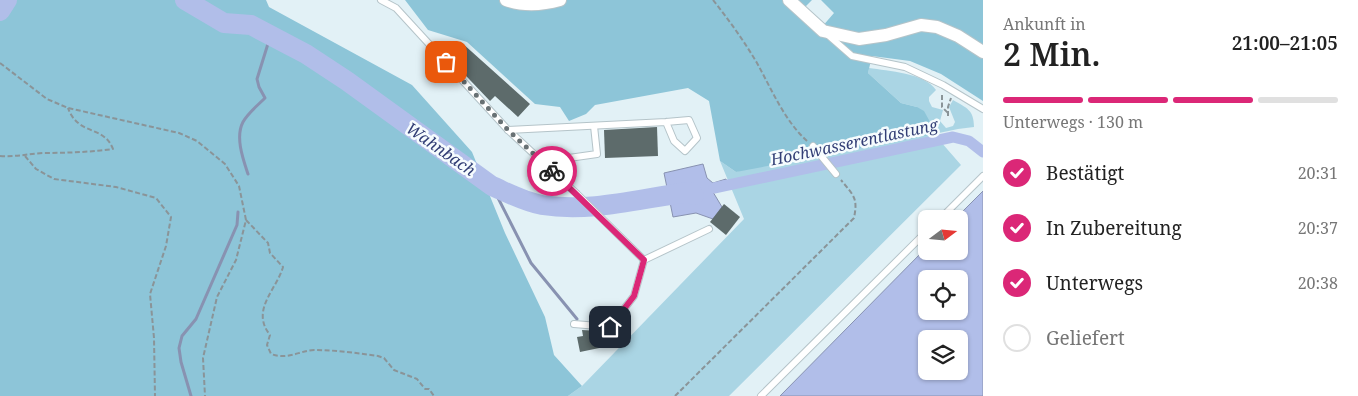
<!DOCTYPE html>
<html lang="de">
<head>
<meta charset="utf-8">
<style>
  :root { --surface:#fff; --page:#f2f2f2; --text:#222; --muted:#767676; --line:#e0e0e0; --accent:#db2777 }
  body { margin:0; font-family:"Noto Serif",serif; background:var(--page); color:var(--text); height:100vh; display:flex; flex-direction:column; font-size:19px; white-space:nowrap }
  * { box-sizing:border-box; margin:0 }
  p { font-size:16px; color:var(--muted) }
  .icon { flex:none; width:28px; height:28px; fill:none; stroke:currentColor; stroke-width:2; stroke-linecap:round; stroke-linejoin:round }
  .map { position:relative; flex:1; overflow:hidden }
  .side { display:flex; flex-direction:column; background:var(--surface); width:375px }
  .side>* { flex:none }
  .needle { width:32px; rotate:74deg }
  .controls { position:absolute; left:918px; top:210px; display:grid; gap:10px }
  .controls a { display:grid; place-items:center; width:50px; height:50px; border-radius:8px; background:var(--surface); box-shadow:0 1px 4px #0004; font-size:25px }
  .pin { position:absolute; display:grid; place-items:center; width:42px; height:42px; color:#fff; margin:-21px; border-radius:10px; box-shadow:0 2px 8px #0006 }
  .courier { position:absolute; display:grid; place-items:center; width:50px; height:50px; margin:-25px; border:4px solid #db2777; border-radius:50%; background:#fff; color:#222; box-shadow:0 1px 6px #0007 }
  .overview em { font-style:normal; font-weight:600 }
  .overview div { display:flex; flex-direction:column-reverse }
  .overview { display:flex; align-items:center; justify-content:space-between; height:85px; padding:0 20px }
  h1 { font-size:32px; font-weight:600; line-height:38px }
  .bar { display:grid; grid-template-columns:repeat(4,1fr); gap:8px 5px; align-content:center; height:60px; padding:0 20px }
  .bar i { height:6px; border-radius:4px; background:var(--line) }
  .bar .selected { background:var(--accent) }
  .bar p { grid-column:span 4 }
  ol { padding:0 20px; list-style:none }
  li { display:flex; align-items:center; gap:15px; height:55px }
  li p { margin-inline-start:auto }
  li .icon { padding:5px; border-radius:50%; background:var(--accent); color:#fff; stroke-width:4 }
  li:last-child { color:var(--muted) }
  li i { width:28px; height:28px; border:2px solid var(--line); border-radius:50% }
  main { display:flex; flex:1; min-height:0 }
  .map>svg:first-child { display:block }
</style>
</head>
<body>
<main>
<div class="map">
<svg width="983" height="396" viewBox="0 0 983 396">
  <rect width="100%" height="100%" fill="#e2f1f6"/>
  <path fill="#aad5e4" d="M869 68C888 71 925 73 936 90L929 97V101L932 107 943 110 940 121 946 128 953 126 955 122 949 107 953 100C967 108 974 110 974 127L958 129 934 134 961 165 729 396H568L582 386 744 219 720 161 736 172 917 107 901 103 868 73Z"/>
  <g fill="#8dc5d8">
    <path d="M0 0H266L269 7 412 85 472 152 505 233 545 317 554 355 582 386 568 396H0Z"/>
    <path d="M405 0H812L802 10 821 28 834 13 821 0H983V101L941 74 910 61 872 56 868 73 901 103 917 107 924 111 935 131 934 134 736 172 720 161 709 101 688 88 595 105 586 114 569 121 560 107 535 104 467 42 428 30Z"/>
  </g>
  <g fill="#b1bee9" stroke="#8892b1" fill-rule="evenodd">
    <path d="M703 164 707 178 713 183 726 179 729 188 713 192 722 207 713 219 696 213 673 217 664 173Z"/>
    <path d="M983 191V396H780L926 248V251H959V219H955ZM926 279H959V311H926ZM926 339H959V371H926Z"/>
  </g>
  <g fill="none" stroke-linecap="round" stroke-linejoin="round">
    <g stroke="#8892b1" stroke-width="3">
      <path d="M199 8 203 0"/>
      <path d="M248 174C243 159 235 137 243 122 248 113 258 105 265 98L259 87 257 79 271 34"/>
      <path d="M492 186 531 263 577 319"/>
      <path d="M191 396 181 362 179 348 182 336 196 319 237 225 238 212"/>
    </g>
    <path stroke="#b1bee9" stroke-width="11" d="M714 188 953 137 969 141 983 152"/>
    <g stroke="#b1bee9" stroke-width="20">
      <path d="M185 0 224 23 251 25 306 54 347 81 492 186C508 193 525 202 542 205 592 213 641 198 690 192L694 195"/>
      <path d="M0 11 7 0"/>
    </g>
  </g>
  <g fill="#5d6b6b">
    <path d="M462 43 530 104 518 117 495 96 490 101 449 58Z"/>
    <path d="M657 127 658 156 605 158 604 130Z"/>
    <path d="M724 204 740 217 726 235 710 222Z"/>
    <path d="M582 330 600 331 604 347 580 352 577 337 583 336Z"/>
  </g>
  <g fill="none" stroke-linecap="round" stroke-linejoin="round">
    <g stroke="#b5c4c9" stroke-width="8">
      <g id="service">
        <path d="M381 0 396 8 508 130 577 194 644 260"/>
        <path d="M828 35 852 56 905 67 943 85 983 109"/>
        <path d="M508 130 666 122 689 120 697 138 685 151 674 141 666 122"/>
        <path d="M813 146 836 174"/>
        <path d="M541 162 597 154 594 126"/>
        <path d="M940 219 983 176"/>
        <path d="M574 324 610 327 634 296 644 260 709 229"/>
        <path d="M761 396 926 232"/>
      </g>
    </g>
    <g stroke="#b5c4c9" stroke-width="14">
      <g id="minor">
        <path d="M506 0C523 6 542 5 560 0"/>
        <path d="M789 0 823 31 859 39 886 35 921 25 937 27 958 36 983 52"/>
      </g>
    </g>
    <g stroke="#8a9498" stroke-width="2" stroke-dasharray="5 2.5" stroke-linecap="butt">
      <path d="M713 0C729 20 744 41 757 63 772 90 784 120 807 141"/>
      <path d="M0 63 47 99 68 108 179 133 197 141 225 164 239 186 246 220 236 260 217 297 203 358 205 396"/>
      <path d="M942 95V107L948 113"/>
      <path d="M948 116V107L951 98"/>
      <path d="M0 156C15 157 28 154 43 153 67 153 90 152 113 149 104 125 78 136 68 108"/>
      <path d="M25 156 36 169 54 179 116 187 156 198 171 217 166 246 150 294 154 338 155 396"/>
      <path d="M246 220 268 243 270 253 283 267C277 289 250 310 270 335L267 345 271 354C289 360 298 351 314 350 336 350 357 353 378 356L384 358 394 370 417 379 425 389H429L434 396"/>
      <path d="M675 396 854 218C858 198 854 196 841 180"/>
    </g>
    <use href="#service" stroke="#fff" stroke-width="6"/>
    <use href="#minor" stroke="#fff" stroke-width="12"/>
  </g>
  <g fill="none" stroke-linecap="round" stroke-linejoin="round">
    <path stroke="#687174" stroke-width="5" stroke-dasharray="0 9" d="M446 62 508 130 552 171"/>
    <path stroke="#db2777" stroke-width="6" d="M552 171 644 260 634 296 610 327"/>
  </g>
  <g text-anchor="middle" stroke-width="5" stroke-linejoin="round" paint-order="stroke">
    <g font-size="16" font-style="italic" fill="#333f76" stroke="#f6fcfe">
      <text transform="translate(854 142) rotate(-12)" y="6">Hochwasserentlastung</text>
      <text transform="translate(441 149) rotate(35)" y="6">Wahnbach</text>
    </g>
  </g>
</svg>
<div class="controls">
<a><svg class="needle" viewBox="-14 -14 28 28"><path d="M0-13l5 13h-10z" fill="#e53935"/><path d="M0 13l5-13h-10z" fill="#767676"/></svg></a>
<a><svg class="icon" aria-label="locate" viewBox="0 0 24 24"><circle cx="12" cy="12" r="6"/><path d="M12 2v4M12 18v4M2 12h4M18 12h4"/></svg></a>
<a><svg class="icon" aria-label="layers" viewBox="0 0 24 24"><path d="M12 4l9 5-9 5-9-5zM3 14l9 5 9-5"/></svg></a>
</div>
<div class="pin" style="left:446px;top:62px;background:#ea580c"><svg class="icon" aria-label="bag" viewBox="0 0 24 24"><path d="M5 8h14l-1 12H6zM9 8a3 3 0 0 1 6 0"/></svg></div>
<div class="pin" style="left:610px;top:327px;background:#1f2937"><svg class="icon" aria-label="home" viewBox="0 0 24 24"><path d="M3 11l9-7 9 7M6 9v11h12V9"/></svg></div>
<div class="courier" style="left:552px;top:171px"><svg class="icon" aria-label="bike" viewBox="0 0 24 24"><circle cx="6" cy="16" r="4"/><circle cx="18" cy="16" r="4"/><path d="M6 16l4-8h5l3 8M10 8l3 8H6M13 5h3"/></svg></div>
</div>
<section class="side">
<div class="overview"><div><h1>2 Min.</h1><p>Ankunft in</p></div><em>21:00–21:05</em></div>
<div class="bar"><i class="selected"></i><i class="selected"></i><i class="selected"></i><i></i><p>Unterwegs · 130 m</p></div>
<ol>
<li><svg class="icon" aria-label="check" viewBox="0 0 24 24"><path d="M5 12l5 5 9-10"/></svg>Bestätigt<p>20:31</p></li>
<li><svg class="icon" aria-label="check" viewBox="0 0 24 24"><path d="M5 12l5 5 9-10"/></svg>In Zubereitung<p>20:37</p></li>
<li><svg class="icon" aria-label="check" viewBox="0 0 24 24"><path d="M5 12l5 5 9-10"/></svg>Unterwegs<p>20:38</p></li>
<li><i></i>Geliefert</li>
</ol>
</section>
</main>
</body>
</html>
